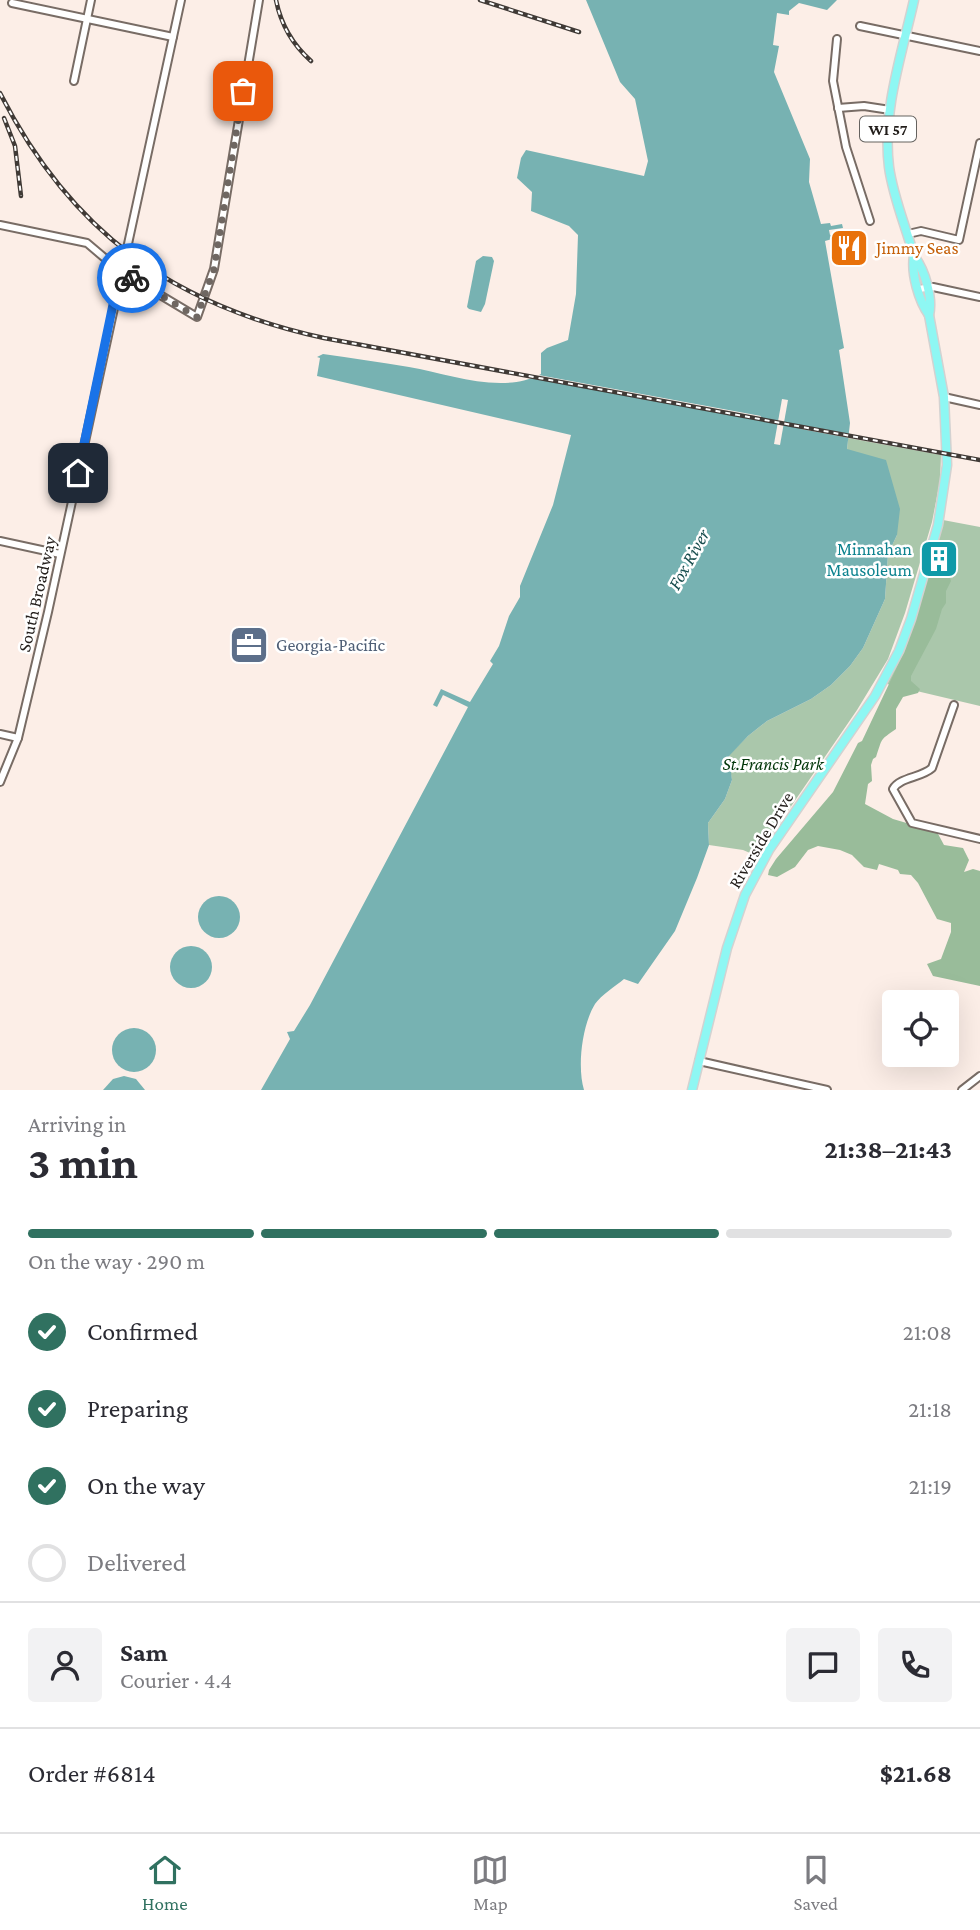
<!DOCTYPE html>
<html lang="en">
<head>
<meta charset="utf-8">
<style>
  :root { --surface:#fff; --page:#f2f2f3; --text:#2b2b33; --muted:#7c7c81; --line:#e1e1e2; --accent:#307160 }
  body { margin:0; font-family:"Crimson Pro",serif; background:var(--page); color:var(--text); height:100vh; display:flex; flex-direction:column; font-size:26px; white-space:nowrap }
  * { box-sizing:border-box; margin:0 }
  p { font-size:23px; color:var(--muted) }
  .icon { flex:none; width:38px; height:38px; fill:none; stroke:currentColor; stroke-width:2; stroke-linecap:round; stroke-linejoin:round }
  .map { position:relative; height:1090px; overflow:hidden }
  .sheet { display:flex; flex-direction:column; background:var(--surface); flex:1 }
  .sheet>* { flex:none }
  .fabs { position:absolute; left:882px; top:990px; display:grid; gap:14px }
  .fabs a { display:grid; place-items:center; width:77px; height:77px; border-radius:7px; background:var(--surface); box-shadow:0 7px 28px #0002; font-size:35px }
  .pin { position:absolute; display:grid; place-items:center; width:60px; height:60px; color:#fff; margin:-30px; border-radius:14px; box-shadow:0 4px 10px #0006 }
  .courier { position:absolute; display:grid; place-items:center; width:70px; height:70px; margin:-35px; border:5px solid #1a73e8; border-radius:50%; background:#fff; color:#222; box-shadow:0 2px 9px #0007 }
  .summary em { font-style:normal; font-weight:700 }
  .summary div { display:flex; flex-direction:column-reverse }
  .summary { display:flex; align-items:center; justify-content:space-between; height:119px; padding:0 28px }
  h1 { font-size:46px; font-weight:700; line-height:52px }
  .bar { display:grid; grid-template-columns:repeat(4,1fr); gap:10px 7px; align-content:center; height:84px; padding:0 28px }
  .bar i { height:9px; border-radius:5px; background:var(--line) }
  .bar .active { background:var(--accent) }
  .bar p { grid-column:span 4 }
  .line { display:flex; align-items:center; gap:18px; padding:0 28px; border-top:2px solid var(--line) }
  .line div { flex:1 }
  .round { display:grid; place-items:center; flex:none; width:74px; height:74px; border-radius:7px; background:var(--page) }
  ol { padding:0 28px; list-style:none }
  li { display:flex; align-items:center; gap:21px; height:77px }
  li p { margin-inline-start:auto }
  li .icon { padding:7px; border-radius:50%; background:var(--accent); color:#fff; stroke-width:4 }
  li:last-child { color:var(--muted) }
  li i { width:38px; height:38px; border:4px solid var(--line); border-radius:50% }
  .tab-bar { display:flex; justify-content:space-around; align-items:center; height:98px; border-top:2px solid var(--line); background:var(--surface); font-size:19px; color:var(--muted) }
  .tab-bar a { display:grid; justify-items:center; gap:4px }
  .tab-bar .active { color:var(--accent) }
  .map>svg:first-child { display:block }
</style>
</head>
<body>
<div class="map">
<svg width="980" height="1090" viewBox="0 0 980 1090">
  <rect width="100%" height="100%" fill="#fceee7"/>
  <g fill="#aac7ab">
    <path d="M848 438 941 455 940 481 932 522 905 613 888 659 857 710 757 856 743 850 709 845 708 823 725 799 732 780 728 756 748 736 767 721 811 699 831 685 850 666 863 648 885 599 888 554 897 535 847 450Z"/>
    <path d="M943 520 980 527V706L887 684 908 638Z"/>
  </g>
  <path fill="#99bc9a" d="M938 563 947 568 951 581 946 591V603L942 609 936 629 911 676V681L920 689 918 693 903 697 896 709V729C879 741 883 737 876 757L873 759 871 765 872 781 868 784 865 804 893 819 937 832 944 845 963 848 969 860 964 872 973 869 980 871V986L933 976 927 964 941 959 951 932V923L937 919 918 883 911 875 900 874 898 870 879 864 877 870 864 867 852 855 840 850 818 846 808 850 795 867 777 877 768 875 769 870 776 859 833 792 858 743 862 741 906 648 932 565Z"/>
  <g fill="#77b2b2">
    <path d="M586 0H837L827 10 799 3 789 11V15L777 13 773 45 779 46 774 72 810 159 809 182 821 224 830 223 831 226 842 224 843 228 829 230 830 235 838 234 839 237 825 241 844 348 839 350 850 423 847 449 886 460 900 509 897 535 888 554 885 599 863 648 850 666 831 685 811 699 767 721 748 736 729 756 732 780 725 799 708 823 709 845 697 878 675 931 638 984 624 979C616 986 601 995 595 1004 582 1025 577 1067 584 1090H261L290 1039 287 1032 294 1031 310 1005 468 707 443 695 437 707 433 705 441 689 470 702 493 664 490 661 499 646 509 616 520 597V586L553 505 571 435 317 376 320 358 317 357 323 354C351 358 380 362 409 367 450 374 501 395 541 374V353L547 348 568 340 576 294 578 235 569 226 531 211 532 192 517 178 521 158 526 150 644 176 648 161 635 99 620 82Z"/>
    <path d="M483 256 492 257 494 261 485 304 481 312 469 309 467 307 476 261Z"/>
    <circle cx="219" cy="917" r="21"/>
    <circle cx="191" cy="967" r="21"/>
    <circle cx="134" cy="1050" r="22"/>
    <path d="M124 1076 136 1079 145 1090H103L113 1079Z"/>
  </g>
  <g fill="#fceee7">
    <path d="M533 374 761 416 760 420 526 377Z"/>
    <path d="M782 399 788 400 780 445 774 444Z"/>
    <path d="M801 425 849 434V438L801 429Z"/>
  </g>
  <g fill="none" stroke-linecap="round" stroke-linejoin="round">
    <g stroke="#786c65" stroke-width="10">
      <g id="minor">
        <path d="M12 3 173 37"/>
        <path d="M860 26 980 51"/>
        <path d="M837 39 833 81 846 147 870 221"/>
        <path d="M74 81 91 0"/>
        <path d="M838 108 864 106 890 110"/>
        <path d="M0 225 87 243 120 271 197 317 214 269 259 0"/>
        <path d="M908 234 921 231 959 240 980 143"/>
        <path d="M919 289 933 287 980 297"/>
        <path d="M944 397 980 405"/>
        <path d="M0 541 60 554"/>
        <path d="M954 705 932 768C921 778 900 777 893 789L912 823 980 839"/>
        <path d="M0 734 18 738"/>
        <path d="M0 782 18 738 48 612 181 0"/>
        <path d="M699 1061 827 1090"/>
        <path d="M962 1090 980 1076"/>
      </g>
    </g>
    <g stroke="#d3d2d1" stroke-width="11">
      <g id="major">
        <path d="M914 0C902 54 882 111 889 167 893 197 906 227 914 256 925 270 933 298 929 315"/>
        <path d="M692 1090 727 948 745 895 769 850 875 696 899 651 911 619 938 525 947 465 944 397 929 315C919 301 911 274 914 256"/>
      </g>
    </g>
    <use href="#minor" stroke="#fff" stroke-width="6"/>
    <use href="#major" stroke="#8ef7f3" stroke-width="8"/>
    <g stroke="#403a36" stroke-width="4.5">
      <g id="rail">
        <path d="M276 0C281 25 292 44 311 61"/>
        <path d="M480 0 579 32"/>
        <path d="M0 93C71 232 172 305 324 338L980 460"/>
        <path d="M4 118 15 146 21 196"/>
      </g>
    </g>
    <use href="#rail" stroke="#fff" stroke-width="2" stroke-dasharray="5" stroke-linecap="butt"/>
  </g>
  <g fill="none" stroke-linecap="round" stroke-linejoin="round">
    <path stroke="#6f6762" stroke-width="7" stroke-dasharray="0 12.6" d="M132 278 197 317 214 269 243 91"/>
    <path stroke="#1a73e8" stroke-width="9" d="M78 473 120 271 132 278"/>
  </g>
  <defs>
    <g id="restaurant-square" transform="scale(2.0125)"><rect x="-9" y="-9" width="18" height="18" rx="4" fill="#e8710a" stroke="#fff"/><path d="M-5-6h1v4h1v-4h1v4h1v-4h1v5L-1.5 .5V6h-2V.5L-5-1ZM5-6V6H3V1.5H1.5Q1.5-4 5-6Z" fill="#fff"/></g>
    <g id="building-square" transform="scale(2.0125)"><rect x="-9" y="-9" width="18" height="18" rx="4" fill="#0f9aa8" stroke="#fff"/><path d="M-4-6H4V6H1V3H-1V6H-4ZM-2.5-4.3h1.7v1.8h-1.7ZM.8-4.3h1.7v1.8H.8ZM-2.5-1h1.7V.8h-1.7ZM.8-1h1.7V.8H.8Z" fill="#fff"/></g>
    <g id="office-square" transform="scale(2.0125)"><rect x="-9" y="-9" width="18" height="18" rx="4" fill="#5c6f8a" stroke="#fff"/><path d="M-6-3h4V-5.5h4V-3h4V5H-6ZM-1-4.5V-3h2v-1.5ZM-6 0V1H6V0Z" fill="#fff"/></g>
  </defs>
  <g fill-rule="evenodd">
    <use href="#restaurant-square" x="849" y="248"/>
    <use href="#building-square" x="939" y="559"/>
    <use href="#office-square" x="249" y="645"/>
  </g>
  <g text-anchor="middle" stroke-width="5" stroke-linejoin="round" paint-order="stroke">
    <rect fill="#fff" stroke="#65625f" stroke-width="2" x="860" y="116.5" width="56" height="25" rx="5"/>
    <g font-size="16" font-weight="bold" fill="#231e1b">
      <text x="888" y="135">WI 57</text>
    </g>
    <g font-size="18" fill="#c56008" stroke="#fff" text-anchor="start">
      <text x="876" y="254">Jimmy Seas</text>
    </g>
    <g font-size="18" fill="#0d838f" stroke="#fff" text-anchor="end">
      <text x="912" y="555">Minnahan<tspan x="912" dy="21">Mausoleum</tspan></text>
    </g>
    <g font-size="18" fill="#231e1b" stroke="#fff">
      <text transform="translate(37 594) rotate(-77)" y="6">South Broadway</text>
      <text transform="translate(761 840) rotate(-59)" y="6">Riverside Drive</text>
    </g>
    <g font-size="18" fill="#4e5e75" stroke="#fff" text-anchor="start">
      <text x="276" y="651">Georgia-Pacific</text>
    </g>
    <g font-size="18" font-style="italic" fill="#003508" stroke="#fff">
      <text x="773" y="770">St.Francis Park</text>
    </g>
    <g font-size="19" font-style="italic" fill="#174c4d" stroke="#fff">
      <text transform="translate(688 559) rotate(-61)" y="7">Fox River</text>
    </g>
  </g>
</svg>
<div class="fabs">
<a><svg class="icon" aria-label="locate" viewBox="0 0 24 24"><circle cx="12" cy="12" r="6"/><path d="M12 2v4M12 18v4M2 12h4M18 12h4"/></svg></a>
</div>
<div class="pin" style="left:243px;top:91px;background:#ea580c"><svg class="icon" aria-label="bag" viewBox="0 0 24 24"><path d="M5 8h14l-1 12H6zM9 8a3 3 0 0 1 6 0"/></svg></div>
<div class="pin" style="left:78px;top:473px;background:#1f2937"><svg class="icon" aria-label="home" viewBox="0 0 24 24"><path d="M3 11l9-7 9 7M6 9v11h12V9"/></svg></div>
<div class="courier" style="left:132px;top:278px"><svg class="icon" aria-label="bike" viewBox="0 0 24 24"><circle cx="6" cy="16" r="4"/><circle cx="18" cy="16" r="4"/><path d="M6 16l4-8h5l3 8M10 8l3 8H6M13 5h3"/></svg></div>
</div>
<section class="sheet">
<div class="summary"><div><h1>3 min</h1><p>Arriving in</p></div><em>21:38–21:43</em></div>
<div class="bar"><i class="active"></i><i class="active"></i><i class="active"></i><i></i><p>On the way · 290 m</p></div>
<ol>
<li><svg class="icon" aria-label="check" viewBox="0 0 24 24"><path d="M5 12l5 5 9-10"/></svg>Confirmed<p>21:08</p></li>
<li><svg class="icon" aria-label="check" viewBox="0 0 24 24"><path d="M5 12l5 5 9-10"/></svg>Preparing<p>21:18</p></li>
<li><svg class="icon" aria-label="check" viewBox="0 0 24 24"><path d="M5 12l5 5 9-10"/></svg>On the way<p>21:19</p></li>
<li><i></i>Delivered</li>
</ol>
<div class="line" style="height:126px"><a class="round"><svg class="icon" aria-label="person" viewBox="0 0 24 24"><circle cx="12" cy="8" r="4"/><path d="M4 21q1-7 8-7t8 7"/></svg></a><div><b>Sam</b><p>Courier · 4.4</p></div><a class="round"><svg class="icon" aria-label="chat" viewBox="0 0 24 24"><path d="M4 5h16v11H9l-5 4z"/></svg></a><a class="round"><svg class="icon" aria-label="phone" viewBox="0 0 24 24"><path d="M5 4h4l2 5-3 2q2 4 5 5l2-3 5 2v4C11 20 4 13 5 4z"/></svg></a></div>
<div class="line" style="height:91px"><div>Order #6814</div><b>$21.68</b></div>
</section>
<nav class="tab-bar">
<a class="active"><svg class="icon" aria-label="home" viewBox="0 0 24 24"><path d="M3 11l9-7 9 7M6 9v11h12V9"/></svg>Home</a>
<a><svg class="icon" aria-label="map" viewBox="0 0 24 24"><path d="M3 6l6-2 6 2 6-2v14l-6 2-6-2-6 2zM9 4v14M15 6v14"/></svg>Map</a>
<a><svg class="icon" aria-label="saved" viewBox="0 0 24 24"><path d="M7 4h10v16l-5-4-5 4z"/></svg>Saved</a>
</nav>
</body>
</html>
